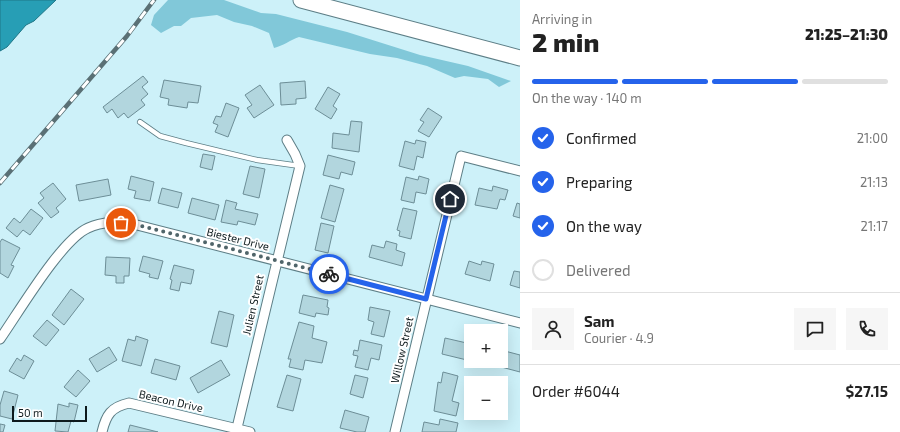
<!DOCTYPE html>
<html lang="en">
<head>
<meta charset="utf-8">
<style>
  :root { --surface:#fff; --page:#f6f6f6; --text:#222; --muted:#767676; --line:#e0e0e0; --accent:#2563eb }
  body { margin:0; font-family:"Exo 2",sans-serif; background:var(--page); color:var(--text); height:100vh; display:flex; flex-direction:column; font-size:15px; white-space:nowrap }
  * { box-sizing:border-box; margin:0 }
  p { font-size:13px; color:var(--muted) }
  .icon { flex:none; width:22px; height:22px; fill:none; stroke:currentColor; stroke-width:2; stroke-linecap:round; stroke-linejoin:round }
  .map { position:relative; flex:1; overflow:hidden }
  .sheet { display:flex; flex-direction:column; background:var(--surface); width:380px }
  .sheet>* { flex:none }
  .controls { position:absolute; left:464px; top:324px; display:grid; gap:8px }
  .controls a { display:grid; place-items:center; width:44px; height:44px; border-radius:0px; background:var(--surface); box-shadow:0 4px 16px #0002; font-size:20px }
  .scale { position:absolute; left:12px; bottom:10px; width:75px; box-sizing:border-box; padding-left:4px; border:2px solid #0d1a1d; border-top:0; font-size:11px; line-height:14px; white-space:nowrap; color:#0d1a1d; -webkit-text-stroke:3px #fff; paint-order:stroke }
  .pin { position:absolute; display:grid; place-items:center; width:34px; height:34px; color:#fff; margin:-17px; border:2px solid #fff; border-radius:50%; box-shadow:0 1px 4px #0007 }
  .courier { position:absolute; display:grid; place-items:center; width:40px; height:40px; margin:-20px; border:3px solid #2563eb; border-radius:50%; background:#fff; color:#222; box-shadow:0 1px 5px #0007 }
  .overview em { font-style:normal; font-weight:800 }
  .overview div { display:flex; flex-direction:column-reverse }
  .overview { display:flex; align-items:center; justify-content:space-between; height:68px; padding:0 12px }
  h1 { font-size:26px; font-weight:800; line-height:30px }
  .bar { display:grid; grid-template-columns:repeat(4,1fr); gap:6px 4px; align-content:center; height:48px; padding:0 12px }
  .bar i { height:5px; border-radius:3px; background:var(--line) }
  .bar .selected { background:var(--accent) }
  .bar p { grid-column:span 4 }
  .line { display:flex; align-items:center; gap:10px; padding:0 12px; border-top:1px solid var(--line) }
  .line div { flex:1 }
  .round { display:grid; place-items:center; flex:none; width:42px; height:42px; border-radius:0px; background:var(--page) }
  ol { padding:0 12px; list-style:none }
  li { display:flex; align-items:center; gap:12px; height:44px }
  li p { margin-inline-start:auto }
  li .icon { padding:4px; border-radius:50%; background:var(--accent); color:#fff; stroke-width:4 }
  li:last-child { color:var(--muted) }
  li i { width:22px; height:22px; border:2px solid var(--line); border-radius:50% }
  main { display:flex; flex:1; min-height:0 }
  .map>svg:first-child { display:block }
</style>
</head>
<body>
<main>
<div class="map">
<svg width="520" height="432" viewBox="0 0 520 432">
  <rect width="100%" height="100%" fill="#cdf1f9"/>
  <path fill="#81c8d9" d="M168 0H224L261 13 276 14 347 32 420 55 468 66 511 81 499 87 488 79 464 76 455 78 427 66 397 58 370 54 299 37C290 40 283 46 274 48L269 33 252 26 234 22 217 15 191 18 181 26H174L161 33 151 25 154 15Z"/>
  <path fill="#279eb5" stroke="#1f7687" d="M0 0H56L34 21 26 25 7 47 0 51Z"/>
  <g fill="#b2d6de" stroke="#6d8e97">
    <path d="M143 76 148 82 142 87 148 94 141 100 145 105 128 118 124 113 118 118 112 109 107 113 103 107Z"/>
    <path d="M164 80 201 86 198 103 188 102 187 108 168 105 169 99 160 97Z"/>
    <path d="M305 81 306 98 296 99V104L281 105 280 83Z"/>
    <path d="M260 85 274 105 254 118 247 108 252 105 245 95Z"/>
    <path d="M328 87 340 94 333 106 337 109 331 119 315 109Z"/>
    <path d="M226 103 239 108 228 137 215 132 218 125 213 123 216 116 221 117Z"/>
    <path d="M428 108 442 117 429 137 418 131 424 122 420 120Z"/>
    <path d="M351 121 362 122 359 152 332 148 333 133 349 135Z"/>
    <path d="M416 140 426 142 423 158 417 156 414 170 399 166 405 141 415 144Z"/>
    <path d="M203 154 215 156 212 170 200 167Z"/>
    <path d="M328 155 355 162 352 175 341 172 339 179 323 175Z"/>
    <path d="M250 166 265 169 259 198 243 194Z"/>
    <path d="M131 176 154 182 150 201 134 198 136 191 128 189Z"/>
    <path d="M419 176 429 179 426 194 416 192 414 203 401 200 406 177 418 180Z"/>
    <path d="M108 179 111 195 79 201 76 185Z"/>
    <path d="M53 183 66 199 56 208 59 212 51 218 38 203 44 198 40 193Z"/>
    <path d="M330 185 344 189 335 222 321 218Z"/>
    <path d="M493 186 508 190 505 200 500 199 497 209 475 205 479 188 492 191Z"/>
    <path d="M162 188 182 193 178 208 158 203Z"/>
    <path d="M192 198 219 205 215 220 188 213Z"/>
    <path d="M226 200 237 203 235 209 258 214 255 225 238 221 237 225 221 222Z"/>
    <path d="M517 203 520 204V218L513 216Z"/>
    <path d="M403 208 417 211 411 239 399 236 400 231 397 230Z"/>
    <path d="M31 209 43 218 30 235 23 230 17 237 6 228 14 218 20 223Z"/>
    <path d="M321 223 334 226 328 253 315 250Z"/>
    <path d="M2 239 20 248 11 265 14 266 8 278 0 273V242Z"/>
    <path d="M386 241 397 244 396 250 405 253 402 266 369 257 372 245 384 248Z"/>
    <path d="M143 256 163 261 158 279 149 277 150 274 139 271Z"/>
    <path d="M106 257 130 258 129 276H124V283H116V276L105 275Z"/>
    <path d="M469 261 481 265 482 261 494 264 490 281 465 274Z"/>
    <path d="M174 265 194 270 191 284 181 282 179 291 170 289 172 280 170 279Z"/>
    <path d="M514 271 520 272V288L510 285Z"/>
    <path d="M71 289 84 299 64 325 52 315Z"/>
    <path d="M303 295 328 300 327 307 329 308 328 315 316 313 315 317 299 313Z"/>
    <path d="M370 307 390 311 384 337 371 334 374 322 368 320Z"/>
    <path d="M219 311 234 315 227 347 211 343Z"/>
    <path d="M47 320 59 330 46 346 33 336Z"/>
    <path d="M299 322 314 326 312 338 327 342 322 363 305 360 303 370 289 367 291 359H288Z"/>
    <path d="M136 336 148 340 141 366 122 361 128 339 135 341Z"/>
    <path d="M445 338 471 344V361L442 354Z"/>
    <path d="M360 340 382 345 379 360 371 358 368 370 355 367 358 356 353 355 354 350 358 351Z"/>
    <path d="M109 347 117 360 97 372 89 359Z"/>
    <path d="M501 350 520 355V372L490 364 491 361H501Z"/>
    <path d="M24 355 34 361 24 379 9 371 17 358 21 361Z"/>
    <path d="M155 359 180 366 176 380 151 373Z"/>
    <path d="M221 360 230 375 198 393 190 378Z"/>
    <path d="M78 370 90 381 76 397 64 387Z"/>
    <path d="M443 372 458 376 452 401 459 403 456 416 434 411 438 382 441 383Z"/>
    <path d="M287 375 301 379 293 411 277 407Z"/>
    <path d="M355 375 368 378 363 398 350 394Z"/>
    <path d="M4 391 18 395 12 419 0 416V405Z"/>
    <path d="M69 403 78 405 74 422 71 421 68 432 55 431 58 404 69 407Z"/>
    <path d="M345 410 369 417 365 432H357L340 428Z"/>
    <path d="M440 419 458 423 456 432H422L424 422 439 425Z"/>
    <path d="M0 424 5 425 3 432H0Z"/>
    <path d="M130 425 158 432H128Z"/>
  </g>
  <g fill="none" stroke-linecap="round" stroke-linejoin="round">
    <g stroke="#5d7e86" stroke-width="6">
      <path id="lane" d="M140 122 160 136 186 143 257 160 300 166"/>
    </g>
    <g stroke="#5d7e86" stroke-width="11">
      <g id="street">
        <path d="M0 339C19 312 61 240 88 228 103 221 118 222 133 224L520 323"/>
        <path d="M102 432C106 415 111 407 129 403L250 432"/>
        <path d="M236 432 300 166 295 154 287 140"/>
        <path d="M395 432 461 156 520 171"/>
      </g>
    </g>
    <g stroke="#5d7e86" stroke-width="17">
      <path id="primary" d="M301 0 520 58"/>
    </g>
    <use href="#lane" stroke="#fff" stroke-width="4.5"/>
    <use href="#street" stroke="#fff" stroke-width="9"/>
    <use href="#primary" stroke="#fff" stroke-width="15"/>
    <g stroke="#5a7075" stroke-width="4.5">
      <path id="rail" d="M0 183 127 36 154 0"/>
    </g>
    <use href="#rail" stroke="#fff" stroke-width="3" stroke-dasharray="9" stroke-linecap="butt"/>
  </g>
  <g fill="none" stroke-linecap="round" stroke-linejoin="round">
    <path stroke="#50656a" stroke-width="4" stroke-dasharray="0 7.2" d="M121 223 134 224 329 274"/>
    <path stroke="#2563eb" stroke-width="5" d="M329 274 426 299 450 199"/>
  </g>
  <g text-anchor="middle" stroke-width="4" stroke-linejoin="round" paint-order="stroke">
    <g font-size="11" fill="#0d1a1d" stroke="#fff">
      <text transform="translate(238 239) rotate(14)" y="4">Biester Drive</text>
      <text transform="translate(253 305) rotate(-77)" y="4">Julien Street</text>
      <text transform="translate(402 350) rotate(-77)" y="4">Willow Street</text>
      <text transform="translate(171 401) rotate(13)" y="4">Beacon Drive</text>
    </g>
  </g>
</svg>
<div class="controls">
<a>+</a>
<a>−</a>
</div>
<div class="scale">50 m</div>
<div class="pin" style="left:121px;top:223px;background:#ea580c"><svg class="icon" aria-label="bag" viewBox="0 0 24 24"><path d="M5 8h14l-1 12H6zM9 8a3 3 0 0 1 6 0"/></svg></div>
<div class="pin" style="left:450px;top:199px;background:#1f2937"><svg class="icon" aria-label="home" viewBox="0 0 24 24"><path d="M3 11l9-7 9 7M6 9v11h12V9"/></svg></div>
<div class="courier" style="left:329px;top:274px"><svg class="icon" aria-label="bike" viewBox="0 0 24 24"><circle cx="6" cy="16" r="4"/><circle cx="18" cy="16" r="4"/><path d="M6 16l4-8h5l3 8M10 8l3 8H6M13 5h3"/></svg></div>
</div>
<section class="sheet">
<div class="overview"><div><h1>2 min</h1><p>Arriving in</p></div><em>21:25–21:30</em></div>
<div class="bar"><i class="selected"></i><i class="selected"></i><i class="selected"></i><i></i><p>On the way · 140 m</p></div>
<ol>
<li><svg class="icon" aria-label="check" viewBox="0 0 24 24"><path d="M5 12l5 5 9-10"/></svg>Confirmed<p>21:00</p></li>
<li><svg class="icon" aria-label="check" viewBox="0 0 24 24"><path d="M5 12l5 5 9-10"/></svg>Preparing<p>21:13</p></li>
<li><svg class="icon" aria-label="check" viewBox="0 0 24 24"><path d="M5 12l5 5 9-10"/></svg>On the way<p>21:17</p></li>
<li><i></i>Delivered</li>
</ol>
<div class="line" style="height:72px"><a class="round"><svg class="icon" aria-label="person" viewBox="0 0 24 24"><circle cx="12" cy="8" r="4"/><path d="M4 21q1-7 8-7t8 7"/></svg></a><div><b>Sam</b><p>Courier · 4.9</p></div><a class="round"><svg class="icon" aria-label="chat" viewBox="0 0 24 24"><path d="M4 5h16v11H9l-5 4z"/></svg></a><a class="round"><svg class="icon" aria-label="phone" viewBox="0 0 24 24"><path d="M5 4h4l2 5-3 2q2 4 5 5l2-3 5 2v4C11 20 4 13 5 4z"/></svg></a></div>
<div class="line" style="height:52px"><div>Order #6044</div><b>$27.15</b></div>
</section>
</main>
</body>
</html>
